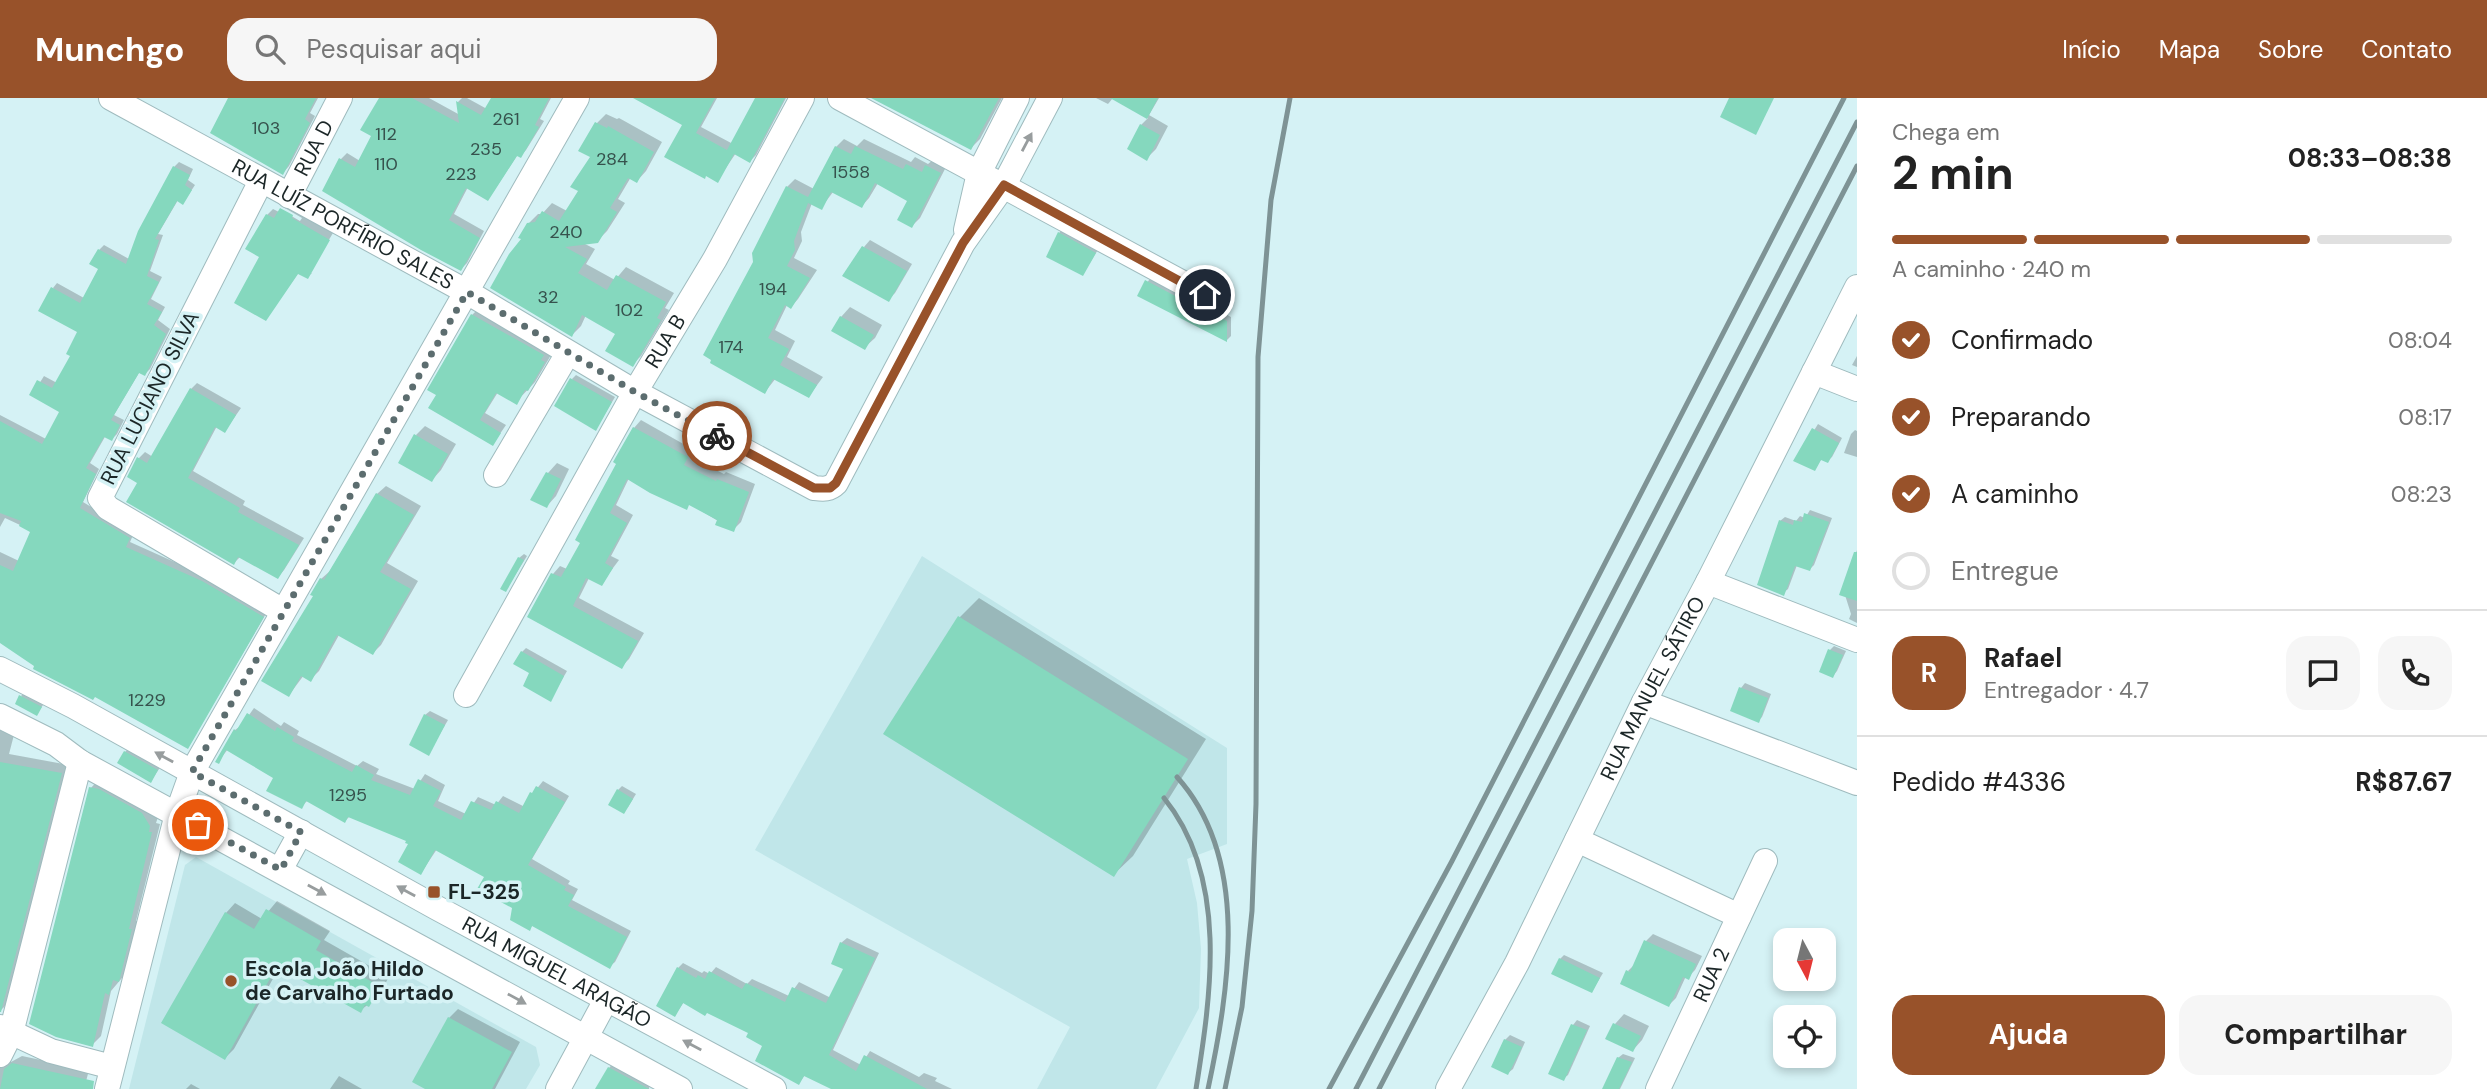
<!DOCTYPE html>
<html lang="pt">
<head>
<meta charset="utf-8">
<style>
  :root { --surface:#fff; --page:#f6f6f6; --text:#222; --muted:#767676; --line:#e0e0e0; --accent:#98522a }
  body { margin:0; font-family:"DM Sans",sans-serif; background:var(--page); color:var(--text); height:100vh; display:flex; flex-direction:column; font-size:26px; white-space:nowrap }
  * { box-sizing:border-box; margin:0 }
  p { font-size:23px; color:var(--muted) }
  .icon { flex:none; width:38px; height:38px; fill:none; stroke:currentColor; stroke-width:2; stroke-linecap:round; stroke-linejoin:round }
  .map { position:relative; flex:1; overflow:hidden }
  .side { display:flex; flex-direction:column; background:var(--surface); width:630px }
  .side>* { flex:none }
  .needle { width:46px; rotate:173deg }
  .controls { position:absolute; left:1773px; top:830px; display:grid; gap:14px }
  .controls a { display:grid; place-items:center; width:63px; height:63px; border-radius:14px; background:var(--surface); box-shadow:0 4px 10px #0003; font-size:35px }
  .pin { position:absolute; display:grid; place-items:center; width:60px; height:60px; color:#fff; margin:-30px; border:4px solid #fff; border-radius:50%; box-shadow:0 2px 7px #0007 }
  .courier { position:absolute; display:grid; place-items:center; width:70px; height:70px; margin:-35px; border:5px solid #98522a; border-radius:50%; background:#fff; color:#222; box-shadow:0 2px 9px #0007 }
  .overview em { font-style:normal; font-weight:700 }
  .overview div { display:flex; flex-direction:column-reverse }
  .overview { display:flex; align-items:center; justify-content:space-between; height:119px; padding:0 35px }
  h1 { font-size:46px; font-weight:700; line-height:52px }
  .bar { display:grid; grid-template-columns:repeat(4,1fr); gap:10px 7px; align-content:center; height:84px; padding:0 35px }
  .bar i { height:9px; border-radius:5px; background:var(--line) }
  .bar .active { background:var(--accent) }
  .bar p { grid-column:span 4 }
  .line { display:flex; align-items:center; gap:18px; padding:0 35px; border-top:2px solid var(--line) }
  .line div { flex:1 }
  .round { display:grid; place-items:center; flex:none; width:74px; height:74px; border-radius:21px; background:var(--page) }
  ol { padding:0 35px; list-style:none }
  li { display:flex; align-items:center; gap:21px; height:77px }
  li p { margin-inline-start:auto }
  li .icon { padding:7px; border-radius:50%; background:var(--accent); color:#fff; stroke-width:4 }
  li:last-child { color:var(--muted) }
  li i { width:38px; height:38px; border:4px solid var(--line); border-radius:50% }
  .button { display:flex; gap:14px; margin-top:auto; padding:14px 35px }
  .button a { flex:1; height:80px; border-radius:21px; background:var(--accent); color:#fff; font-size:28px; font-weight:700; line-height:80px; text-align:center }
  .button a+a { background:var(--page); color:var(--text) }
  header { display:flex; align-items:center; gap:42px; box-sizing:border-box; height:98px; padding:0 35px; background:var(--accent); color:#fff }
  header strong { font-size:33px }
  nav { display:flex; gap:38px; margin-inline-start:auto; font-size:24px }
  .search { width:490px; height:63px; background:var(--page); display:flex; align-items:center; gap:18px; box-sizing:border-box; padding:0 24px; border-radius:21px; color:var(--muted); font-size:26px }
  main { display:flex; flex:1; min-height:0 }
  .map>svg:first-child { display:block }
</style>
</head>
<body>
<header>
<strong>Munchgo</strong>
<div class="search"><svg class="icon" aria-label="search" viewBox="0 0 24 24"><circle cx="10" cy="10" r="6"/><path d="M15 15l6 6"/></svg>Pesquisar aqui</div>
<nav><a>Início</a><a>Mapa</a><a>Sobre</a><a>Contato</a></nav>
</header>
<main>
<div class="map">
<svg width="1857" height="991" viewBox="0 0 1857 991">
  <rect width="100%" height="100%" fill="#d5f2f5"/>
  <g fill="#c0e6e9">
    <path d="M922 458 1227 650V746L1187 761 1197 805 1201 851 1199 910 1156 991H1037L1070 929 755 752Z"/>
    <path d="M196 759 536 949 540 967 526 991H129L185 767Z"/>
  </g>
  <g fill="#0003">
    <path d="M230 0H318L310 15 315 18 289 68 283 75Z"/>
    <path d="M381 0H429L460 17 458 4 462 0H467L487 11 493 0H551L540 21 544 23 526 52 520 58 518 56 493 94 468 89 454 116 484 133 467 165 461 171 324 92 341 61 347 55 360 63 373 37Z"/>
    <path d="M637 0H717L701 29 733 46 757 0H786L756 57 750 63 736 55 717 83 684 27Z"/>
    <path d="M876 0H1002L980 41 971 50Z"/>
    <path d="M1096 0H1113L1108 6Z"/>
    <path d="M1113 0H1159L1149 17 1168 28 1156 51 1146 61 1141 27 1148 20Z"/>
    <path d="M606 16 617 21 619 20 662 44 646 73 637 83 631 79 618 101 625 105 607 133 597 143 583 145 595 151 586 166 615 182 626 169 674 195 665 210 669 212 641 258 632 267 617 235 586 217 581 228 572 237 523 141 528 126 538 116H542L552 105 567 113 581 93 592 59 581 52 597 25Z"/>
    <path d="M844 41 857 48 864 41 911 64 915 59 928 66 934 61 947 67 920 120 912 128 909 102 878 85 869 100 862 108 833 94 821 110 812 105 801 134 802 143 794 160 817 172 798 201 791 209 787 207 775 232 795 243 787 259 823 279 809 298 776 280 765 294 754 164 787 89 795 81 814 91 836 49Z"/>
    <path d="M179 64 193 71 188 82 195 87 183 105 178 102 158 136 163 137 150 173 162 179 151 201 165 209 158 222 170 231 150 271 145 276 140 273 114 317 124 322 117 336 112 341 106 337 90 365 99 371 83 404 134 435 130 444 208 479 267 514 188 649 96 597 36 568 0 544V454L19 463 33 433 5 420 0 429V317L46 341 62 313 32 297 44 278 57 285 72 257 80 234 53 190 57 185 84 200 100 170 99 152 104 147 129 161 174 69Z"/>
    <path d="M287 105 333 135 309 175H312L307 179 299 174 266 221 262 159 267 117 273 111 279 114 281 112 300 123 302 120 283 109Z"/>
    <path d="M1063 131 1099 150 1083 176 1059 135Z"/>
    <path d="M870 142 912 166 895 195 889 201 864 149Z"/>
    <path d="M1151 179 1203 206 1211 208 1231 219V238L1227 242 1139 197Z"/>
    <path d="M850 209 882 227 875 240 865 249 841 219Z"/>
    <path d="M479 210 551 257 535 284 516 304 498 294 485 315 506 327 493 346 439 296 430 291 472 217Z"/>
    <path d="M1857 258V269L1852 267Z"/>
    <path d="M576 277 615 299 596 331 572 281Z"/>
    <path d="M197 285 241 310 225 333 217 328 193 373 245 403 243 407 304 440 284 472 278 479 241 458 234 465 139 384V360L145 354 153 359 191 291Z"/>
    <path d="M641 322 694 352 690 359 724 376 726 374 755 386 741 424 733 432 690 406 629 380 616 407 633 417 611 458 619 462 601 486 589 480 579 500 644 535 629 561 621 569 529 518 553 476 560 468 567 471 583 444 634 330Z"/>
    <path d="M1818 326 1842 340 1832 359 1827 363 1822 360 1815 371 1796 362Z"/>
    <path d="M425 328 456 346 441 372 432 382 416 337Z"/>
    <path d="M1855 332 1857 333V359L1844 355 1851 336Z"/>
    <path d="M557 365 569 371 556 398 547 408 548 375Z"/>
    <path d="M386 388 421 408 387 465 418 483 381 547 373 555 339 537 319 573 311 581 304 577 289 597 321 481 330 473 377 396Z"/>
    <path d="M1810 412 1832 420 1814 467 1810 471 1797 467 1788 491 1783 495 1780 423 1785 419 1796 423 1800 418 1805 420Z"/>
    <path d="M1857 452V525L1849 521 1851 516 1845 497 1842 496Z"/>
    <path d="M524 456 527 458 506 492 519 460Z"/>
    <path d="M979 500 1206 641 1133 758 1113 777 886 636 960 519Z"/>
    <path d="M1834 548 1846 553 1837 573 1833 578 1830 552Z"/>
    <path d="M526 550 567 573 551 601 531 575 522 554Z"/>
    <path d="M1745 585 1771 596 1762 619 1758 623 1732 612 1741 590Z"/>
    <path d="M25 594 45 604 37 616 21 598Z"/>
    <path d="M254 610 281 628 284 624 299 633 297 637 357 668 363 663 379 671 376 676 415 691 425 676 445 687 438 703 466 716 478 699 496 707 503 698 523 708 543 683 569 698 532 761 570 783 568 786 578 791 572 802 631 833 615 864 609 869 533 827 529 831 514 809 486 778 437 751 421 775 408 742 350 718 345 723 308 702 301 709 275 679 228 651 218 664 235 632 242 627Z"/>
    <path d="M430 613 448 622 429 655 425 617Z"/>
    <path d="M0 631 15 633 9 656 69 667 9 904 0 913Z"/>
    <path d="M129 650 161 668 151 683 125 654Z"/>
    <path d="M99 681 158 719 156 725 160 726 136 823H140L127 874 111 893 101 938 92 947 91 690Z"/>
    <path d="M622 688 636 696 628 709 618 692Z"/>
    <path d="M277 803 330 833 324 842 389 879 378 898 360 913 280 868 234 951 225 960 226 815 235 805 262 821Z"/>
    <path d="M1653 836 1702 858 1695 872 1688 879 1686 878 1676 900 1669 907 1628 873 1636 865 1646 843Z"/>
    <path d="M847 840 879 855 833 952 861 967 870 953 919 979 924 975 937 980 935 983 952 991H835L805 977 799 985 751 934 684 904 675 917 678 870 683 865 702 875 704 873 710 876 716 869 747 886 752 881 789 898 799 884 831 900 845 870 841 845Z"/>
    <path d="M1564 857 1603 875 1592 893 1560 861Z"/>
    <path d="M458 911 520 944 495 991H429L449 920Z"/>
    <path d="M1624 916 1649 928 1642 942 1633 952 1615 926Z"/>
    <path d="M1577 922 1590 928 1568 977 1563 981 1573 927Z"/>
    <path d="M1510 937 1525 944 1513 971 1508 975 1505 942Z"/>
    <path d="M1623 956 1635 960 1620 991H1604L1618 960Z"/>
    <path d="M22 958 89 972 84 991H0V960L11 964Z"/>
    <path d="M617 961 650 979 649 991H597L609 970Z"/>
    <path d="M339 978 362 991H330Z"/>
    <path d="M191 986 200 991H186Z"/>
  </g>
  <g fill="#85d8be">
    <path d="M228 0H316L305 21 310 25 283 77 210 35Z"/>
    <path d="M379 0H412L459 25 456 3 481 17 491 0H549L535 27 539 29 521 60 517 58 488 103 466 90 449 122 480 140 461 173 421 152 322 93 339 60 355 69 371 38 360 32Z"/>
    <path d="M633 0H715L696 35 727 52 755 0H785L750 65 734 56 718 85 706 78 705 81 664 59 682 27Z"/>
    <path d="M871 0H999L971 52Z"/>
    <path d="M1110 0H1158L1147 21Z"/>
    <path d="M1729 0H1774L1756 37 1720 19Z"/>
    <path d="M595 24 607 30 608 28 654 54 637 85 628 80 610 110 617 114 598 145 565 149 587 161 578 175 607 192 616 177 666 204 657 220 661 222 633 269 605 253 615 236 582 217 572 239 490 190 509 156 521 141 518 140 527 125 535 124 542 113 559 123 578 93 570 89 590 59 578 53Z"/>
    <path d="M1140 26 1160 37 1147 63 1127 51Z"/>
    <path d="M835 48 851 56 855 48 903 71 906 66 922 74 925 67 941 75 912 130 897 122 907 103 875 85 862 110 831 94 822 112 808 105 794 143 795 152 787 168 810 180 791 211 785 207 768 240 789 251 780 267 817 287 809 300 773 281 765 296 710 265 711 262 703 257 753 164 752 155 786 88 808 99Z"/>
    <path d="M173 68 190 77 185 87 192 92 183 107 177 103 155 141 159 142 147 178 159 184 147 206 162 214 154 227 166 236 145 278 139 275 111 322 120 327 112 343 104 339 86 370 96 376 80 410 130 440 126 449 202 483 264 519 188 651 95 599 93 602 33 571 34 568 0 545V467L13 473 30 434 19 428 21 423 0 415V323L42 346 59 314 29 297 37 282 52 290 70 258 66 256 77 234 38 213 51 189 80 205 98 171 89 166 98 151 126 166 138 133Z"/>
    <path d="M280 110 293 117 292 120 330 142 308 181 298 176 266 223 234 205 259 159 245 151 266 116 274 120Z"/>
    <path d="M1058 134 1096 155 1083 178 1046 159Z"/>
    <path d="M862 148 907 173 889 204 842 178Z"/>
    <path d="M1145 182 1198 210 1206 212 1227 223V244L1137 198Z"/>
    <path d="M471 216 544 257 541 262 545 264 528 293 525 292 517 307 496 295 480 322 501 335 493 348 428 310 436 297 427 292Z"/>
    <path d="M840 218 874 237 865 252 831 233Z"/>
    <path d="M570 280 612 304 596 333 554 308Z"/>
    <path d="M190 290 236 317 225 335 215 329 188 380 240 410 238 414 299 447 278 481 238 459 234 467 126 404 137 385 127 379 137 359 147 365Z"/>
    <path d="M633 329 688 359 684 367 716 383 717 381 749 394 734 434 715 427 717 422 689 407 687 412 650 395 627 381 610 415 627 425 605 465 613 470 602 488 586 480 573 508 638 543 622 571 527 519 551 475 561 479 580 445 575 442 616 366 613 364Z"/>
    <path d="M1812 330 1839 345 1828 365 1821 362 1815 373 1793 363Z"/>
    <path d="M414 336 448 356 432 384 398 365Z"/>
    <path d="M546 374 561 381 547 410 530 402Z"/>
    <path d="M376 395 414 417 380 474 411 491 373 557 337 537 311 584 301 578 289 599 261 583 313 498 310 497 320 480 324 482Z"/>
    <path d="M1804 415 1829 424 1810 473 1795 468 1784 498 1757 487 1779 422 1793 427 1794 422 1802 424Z"/>
    <path d="M1854 454H1857V503L1839 497Z"/>
    <path d="M518 459 524 462 506 494 500 491Z"/>
    <path d="M958 518 1188 661 1114 779 883 636Z"/>
    <path d="M1828 551 1843 557 1833 580 1819 574Z"/>
    <path d="M521 553 564 578 551 604 523 588 529 575 513 566Z"/>
    <path d="M1739 589 1768 600 1759 625 1730 613Z"/>
    <path d="M19 597 42 609 37 618 15 606Z"/>
    <path d="M247 615 275 633 277 629 294 639 292 643 352 674 356 667 374 677 371 682 410 697 418 681 441 693 433 708 461 722 471 703 491 712 496 703 519 715 530 694 532 695 536 688 565 704 528 767 566 789 564 792 574 797 568 808 627 839 610 871 532 828 530 833 510 822 512 810 477 791 484 779 435 752 421 777 398 764 408 746 405 745 406 743 348 719 345 725 306 703 302 711 266 693 273 680 226 652 219 666 215 664 234 631 236 633Z"/>
    <path d="M424 616 445 627 429 658 409 647Z"/>
    <path d="M124 653 158 672 151 685 117 665Z"/>
    <path d="M0 664 62 675 1 914H0Z"/>
    <path d="M89 689 99 691 142 715 150 728 149 734H152L129 831H132L119 884 113 882 109 897 105 895 93 949 56 939 29 926Z"/>
    <path d="M617 691 633 701 624 716 608 707Z"/>
    <path d="M266 811 321 843 316 852 381 889 369 909 365 907 361 915 277 868 225 962 161 925 225 814 254 831Z"/>
    <path d="M1644 842 1696 866 1689 882 1683 879 1669 909 1620 886 1626 872 1630 874Z"/>
    <path d="M840 844 875 860 829 957 856 973 864 957 927 991H831L804 978 799 987 755 963 762 948 746 939 748 935 707 915 705 918 683 905 675 919 656 908 677 869 696 880 698 877 705 881 709 873 742 891 746 885 785 904 792 889 826 905 843 871 831 866Z"/>
    <path d="M1559 860 1600 880 1592 895 1551 876Z"/>
    <path d="M448 919 512 954 492 991H425L412 984Z"/>
    <path d="M1613 925 1641 938 1633 954 1605 941Z"/>
    <path d="M1571 926 1587 932 1564 983 1548 976Z"/>
    <path d="M1504 941 1522 949 1508 977 1491 969Z"/>
    <path d="M1617 959 1632 964 1619 991H1602Z"/>
    <path d="M12 965 94 983 93 991H0L4 971Z"/>
    <path d="M608 969 649 991H595Z"/>
  </g>
  <g fill="none" stroke-linecap="round" stroke-linejoin="round">
    <g stroke="#9fbbbe" stroke-width="26">
      <g id="minor">
        <path id="s1" d="M111 0 467 194 635 294 814 390C823 391 829 392 836 385L963 145 1004 87 1050 0"/>
        <path d="M840 0 1205 197"/>
        <path d="M261 83 100 400 108 410 283 513"/>
        <path id="s2" d="M289 98 340 0"/>
        <path d="M966 132 979 75 1017 0"/>
        <path d="M1814 274 1857 291"/>
        <path d="M496 377 568 255"/>
        <path d="M1708 484 1857 542"/>
        <path id="s3" d="M0 571 73 608 437 810 774 991"/>
        <path id="s4" d="M466 597 635 294 715 161 802 0"/>
        <path d="M1644 604 1857 685"/>
        <path d="M0 618 56 646 80 664 680 991"/>
        <path d="M1577 742 1739 818"/>
        <path d="M280 772 301 734"/>
        <path d="M0 929 51 953 112 969"/>
        <path d="M0 957 11 935 80 664"/>
        <path d="M107 991 177 716 192 674 577 0"/>
        <path d="M558 991 606 902"/>
        <path id="s5" d="M1448 991 1517 865 1644 604 1708 484 1857 189"/>
        <path id="s6" d="M1658 991 1765 763"/>
      </g>
    </g>
    <use href="#minor" stroke="#fff" stroke-width="24"/>
    <g stroke="#7e9395" stroke-width="5">
      <path d="M1177 679C1251 761 1229 892 1208 991"/>
      <path d="M1164 700C1229 780 1211 897 1196 991"/>
      <path d="M1225 991 1242 909 1252 813 1256 706 1258 259 1271 102 1290 0"/>
      <path d="M1329 991 1452 763 1844 0"/>
      <path d="M1356 991 1857 24"/>
      <path d="M1379 991 1857 68"/>
    </g>
  </g>
  <defs><path id="oneway-solid" d="M-6-.8H1V-3.2L6.5 0L1 3.2V.8H-6Z" transform="scale(1.75)"/></defs>
  <g fill="#989d9e">
    <use href="#oneway-solid" transform="translate(1027 44) rotate(-62)"/>
    <use href="#oneway-solid" transform="translate(164 659) rotate(-151)"/>
    <use href="#oneway-solid" transform="translate(317 792) rotate(29)"/>
    <use href="#oneway-solid" transform="translate(406 793) rotate(-151)"/>
    <use href="#oneway-solid" transform="translate(517 901) rotate(29)"/>
    <use href="#oneway-solid" transform="translate(692 947) rotate(-152)"/>
  </g>
  <g fill="none" stroke-linecap="round" stroke-linejoin="round">
    <path stroke="#5c6d6f" stroke-width="7" stroke-dasharray="0 12.6" d="M198 727 281 772 301 734 192 674 467 194 635 294 717 338"/>
    <path stroke="#98522a" stroke-width="9" d="M717 338 814 390H830L836 385 963 145 1004 87 1205 197"/>
  </g>
  <g fill="#98522a" stroke="#d5f2f5" stroke-width="2.5">
    <rect x="427" y="787" width="14" height="14" rx="3.5"/>
    <circle cx="231" cy="883" r="7"/>
  </g>
  <g text-anchor="middle" stroke-width="7" stroke-linejoin="round" paint-order="stroke">
    <g font-size="18" fill="#36524d">
      <text x="506" y="27">261</text>
      <text x="266" y="36">103</text>
      <text x="386" y="42">112</text>
      <text x="486" y="57">235</text>
      <text x="612" y="67">284</text>
      <text x="386" y="72">110</text>
      <text x="851" y="80">1558</text>
      <text x="461" y="82">223</text>
      <text x="566" y="140">240</text>
      <text x="773" y="197">194</text>
      <text x="548" y="205">32</text>
      <text x="629" y="218">102</text>
      <text x="731" y="255">174</text>
      <text x="147" y="608">1229</text>
      <text x="348" y="703">1295</text>
    </g>
    <g font-size="21" fill="#1b2627" stroke="#d5f2f5">
      <text dy="7" stroke="none"><textPath href="#s2" startOffset="54">RUA D</textPath></text>
      <text dy="7" stroke="none"><textPath href="#s1" startOffset="264">RUA LUÍZ PORFÍRIO SALES</textPath></text>
      <text dy="7" stroke="none"><textPath href="#s4" startOffset="406">RUA B</textPath></text>
      <text transform="translate(150 300) rotate(-63)" y="7">RUA LUCIANO SILVA</text>
      <text dy="7" stroke="none"><textPath href="#s5" startOffset="450">RUA MANUEL SÁTIRO</textPath></text>
      <text dy="7" stroke="none"><textPath href="#s3" startOffset="634">RUA MIGUEL ARAGÃO</textPath></text>
      <text dy="7" stroke="none"><textPath href="#s6" startOffset="126">RUA 2</textPath></text>
    </g>
    <g font-size="21" font-weight="bold" fill="#1b2627" stroke="#d5f2f5" text-anchor="start">
      <text x="448" y="801">FL-325</text>
      <text x="245" y="878">Escola João Hildo<tspan x="245" dy="24">de Carvalho Furtado</tspan></text>
    </g>
  </g>
</svg>
<div class="controls">
<a><svg class="needle" viewBox="-14 -14 28 28"><path d="M0-13l5 13h-10z" fill="#e53935"/><path d="M0 13l5-13h-10z" fill="#767676"/></svg></a>
<a><svg class="icon" aria-label="locate" viewBox="0 0 24 24"><circle cx="12" cy="12" r="6"/><path d="M12 2v4M12 18v4M2 12h4M18 12h4"/></svg></a>
</div>
<div class="pin" style="left:198px;top:727px;background:#ea580c"><svg class="icon" aria-label="bag" viewBox="0 0 24 24"><path d="M5 8h14l-1 12H6zM9 8a3 3 0 0 1 6 0"/></svg></div>
<div class="pin" style="left:1205px;top:197px;background:#1f2937"><svg class="icon" aria-label="home" viewBox="0 0 24 24"><path d="M3 11l9-7 9 7M6 9v11h12V9"/></svg></div>
<div class="courier" style="left:717px;top:338px"><svg class="icon" aria-label="bike" viewBox="0 0 24 24"><circle cx="6" cy="16" r="4"/><circle cx="18" cy="16" r="4"/><path d="M6 16l4-8h5l3 8M10 8l3 8H6M13 5h3"/></svg></div>
</div>
<section class="side">
<div class="overview"><div><h1>2 min</h1><p>Chega em</p></div><em>08:33–08:38</em></div>
<div class="bar"><i class="active"></i><i class="active"></i><i class="active"></i><i></i><p>A caminho · 240 m</p></div>
<ol>
<li><svg class="icon" aria-label="check" viewBox="0 0 24 24"><path d="M5 12l5 5 9-10"/></svg>Confirmado<p>08:04</p></li>
<li><svg class="icon" aria-label="check" viewBox="0 0 24 24"><path d="M5 12l5 5 9-10"/></svg>Preparando<p>08:17</p></li>
<li><svg class="icon" aria-label="check" viewBox="0 0 24 24"><path d="M5 12l5 5 9-10"/></svg>A caminho<p>08:23</p></li>
<li><i></i>Entregue</li>
</ol>
<div class="line" style="height:126px"><b class="round" style="background:var(--accent);color:#fff">R</b><div><b>Rafael</b><p>Entregador · 4.7</p></div><a class="round"><svg class="icon" aria-label="chat" viewBox="0 0 24 24"><path d="M4 5h16v11H9l-5 4z"/></svg></a><a class="round"><svg class="icon" aria-label="phone" viewBox="0 0 24 24"><path d="M5 4h4l2 5-3 2q2 4 5 5l2-3 5 2v4C11 20 4 13 5 4z"/></svg></a></div>
<div class="line" style="height:91px"><div>Pedido #4336</div><b>R$87.67</b></div>
<div class="button"><a>Ajuda</a><a>Compartilhar</a></div>
</section>
</main>
</body>
</html>
